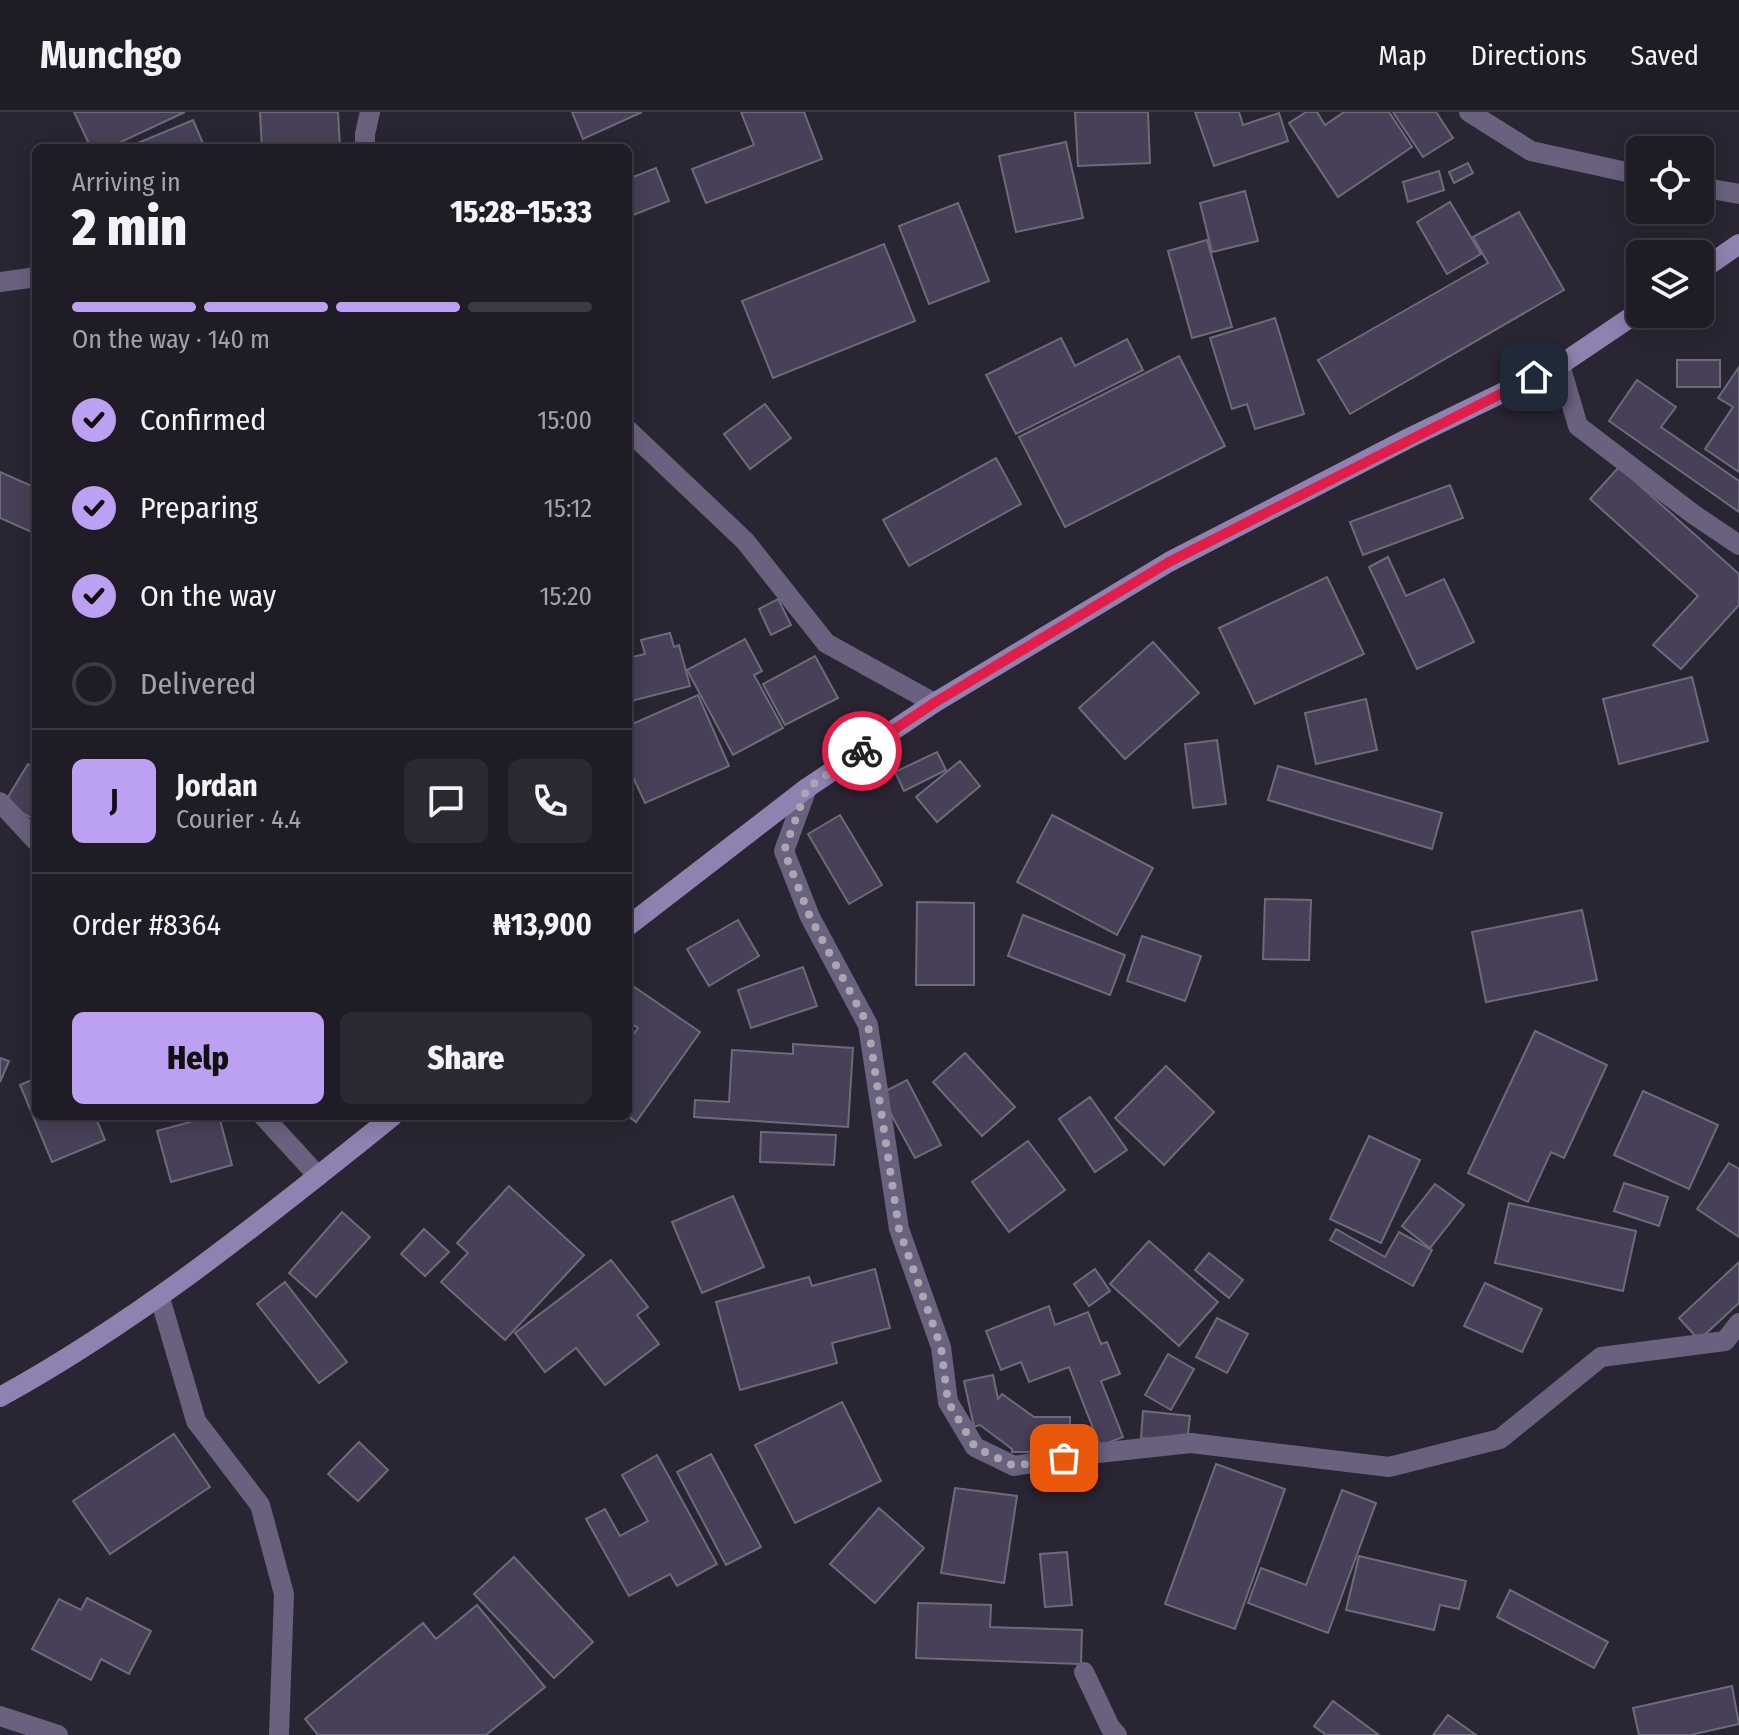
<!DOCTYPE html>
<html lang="en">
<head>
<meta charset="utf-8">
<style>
  :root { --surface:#1f1c26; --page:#2c2932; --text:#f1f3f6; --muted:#a1a1a7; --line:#3c3a43; --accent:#bca0f2 }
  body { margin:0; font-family:"Fira Sans Condensed",sans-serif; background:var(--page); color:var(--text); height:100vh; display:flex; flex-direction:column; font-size:30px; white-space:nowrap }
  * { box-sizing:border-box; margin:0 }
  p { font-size:26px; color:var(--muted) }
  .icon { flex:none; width:44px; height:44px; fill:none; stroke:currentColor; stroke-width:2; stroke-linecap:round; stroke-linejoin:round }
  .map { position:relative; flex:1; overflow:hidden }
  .drawer { position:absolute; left:32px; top:32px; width:600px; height:976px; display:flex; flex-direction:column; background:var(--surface); border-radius:12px; box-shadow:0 4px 20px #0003,0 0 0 2px var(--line) }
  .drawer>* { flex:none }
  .fabs { position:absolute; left:1626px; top:24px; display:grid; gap:16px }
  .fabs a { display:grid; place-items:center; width:88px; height:88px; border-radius:12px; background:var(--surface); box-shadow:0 4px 20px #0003,0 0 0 2px var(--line); font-size:40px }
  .pin { position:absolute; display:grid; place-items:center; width:68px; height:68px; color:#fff; margin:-34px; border-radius:16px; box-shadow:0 4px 12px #0006 }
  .courier { position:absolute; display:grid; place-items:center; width:80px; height:80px; margin:-40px; border:6px solid #e11d48; border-radius:50%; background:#fff; color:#222; box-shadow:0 2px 10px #0007 }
  .headline em { font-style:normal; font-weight:800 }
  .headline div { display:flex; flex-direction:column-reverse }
  .headline { display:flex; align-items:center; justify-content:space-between; height:136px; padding:0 40px }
  h1 { font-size:52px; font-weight:800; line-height:60px }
  .bar { display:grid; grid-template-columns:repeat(4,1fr); gap:12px 8px; align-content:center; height:96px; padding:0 40px }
  .bar i { height:10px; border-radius:6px; background:var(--line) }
  .bar .selected { background:var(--accent) }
  .bar p { grid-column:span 4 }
  .line { display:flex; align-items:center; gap:20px; padding:0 40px; border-top:2px solid var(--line) }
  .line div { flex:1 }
  .round { display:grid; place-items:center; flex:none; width:84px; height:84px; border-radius:12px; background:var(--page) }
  ol { padding:0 40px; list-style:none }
  li { display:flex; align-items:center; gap:24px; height:88px }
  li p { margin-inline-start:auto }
  li .icon { padding:8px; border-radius:50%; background:var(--accent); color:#111; stroke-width:4 }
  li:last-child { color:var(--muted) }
  li i { width:44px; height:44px; border:4px solid var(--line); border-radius:50% }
  .primary-button { display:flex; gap:16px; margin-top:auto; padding:16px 40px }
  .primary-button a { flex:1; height:92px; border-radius:12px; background:var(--accent); color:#111; font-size:32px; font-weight:800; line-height:92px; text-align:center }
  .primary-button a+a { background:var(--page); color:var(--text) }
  header { display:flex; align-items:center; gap:48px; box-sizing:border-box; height:112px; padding:0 40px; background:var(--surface); border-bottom:2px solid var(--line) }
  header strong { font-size:38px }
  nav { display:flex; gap:44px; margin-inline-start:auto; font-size:28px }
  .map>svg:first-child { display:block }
</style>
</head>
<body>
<header>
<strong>Munchgo</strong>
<nav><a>Map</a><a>Directions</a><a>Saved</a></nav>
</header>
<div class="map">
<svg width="1739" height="1623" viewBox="0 0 1739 1623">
  <rect width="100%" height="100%" fill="#292532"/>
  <g fill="#474058" stroke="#6e6a79" stroke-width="2">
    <path d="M74 0H185L108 36H91Z"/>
    <path d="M260 0H338L340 36H262Z"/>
    <path d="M572 0H642L583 27Z"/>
    <path d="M741 0H804L822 47 706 91 692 57 754 33Z"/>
    <path d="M1075 0H1148L1150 51 1078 54Z"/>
    <path d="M1195 0H1239L1243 13 1279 1 1288 29 1214 54Z"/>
    <path d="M1306 0H1317L1325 13 1344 0H1389L1412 35 1338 85 1289 11Z"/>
    <path d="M1393 0H1436L1453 26 1423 45Z"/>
    <path d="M193 8 205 36H126Z"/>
    <path d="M1066 30 1083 106 1016 120 999 44Z"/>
    <path d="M1468 51 1473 61 1454 71 1449 60Z"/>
    <path d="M656 56 669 89 628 105V67Z"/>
    <path d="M1439 59 1444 78 1408 90 1403 70Z"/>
    <path d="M1245 79 1258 129 1212 140 1200 91Z"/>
    <path d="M1450 90 1481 142 1447 162 1417 110Z"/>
    <path d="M958 91 989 169 929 192 899 114Z"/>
    <path d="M1519 100 1564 178 1350 302 1318 248 1488 151 1473 125Z"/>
    <path d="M1207 128 1232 215 1192 226 1168 139Z"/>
    <path d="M884 132 915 209 773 266 742 189Z"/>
    <path d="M1275 206 1304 302 1255 317 1247 292 1232 297 1210 226Z"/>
    <path d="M1061 226 1075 254 1127 227 1143 258 1016 322 986 263Z"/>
    <path d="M1179 244 1225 334 1065 415 1019 325Z"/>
    <rect x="1677" y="248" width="43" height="27"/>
    <path d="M1739 255V360L1705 337 1733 295 1718 286Z"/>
    <path d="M1637 268 1676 295 1661 315 1739 369V400L1609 309Z"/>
    <path d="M765 292 791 326 750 357 724 322Z"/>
    <path d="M996 346 1021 392 909 454 883 408Z"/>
    <path d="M1619 355 1739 462V493L1681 557 1653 533 1698 484 1590 387Z"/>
    <path d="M0 360 36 376V422L0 406Z"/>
    <path d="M1450 373 1463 406 1363 443 1350 410Z"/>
    <path d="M1388 445 1406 484 1444 467 1474 530 1417 557 1369 455Z"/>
    <path d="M1327 465 1364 542 1255 592 1219 516Z"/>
    <path d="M778 487 791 513 771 523 759 497Z"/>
    <path d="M670 521 674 535 679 533 690 574 631 589 628 575V546L645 542 641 528Z"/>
    <path d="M745 527 762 559 754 563 783 616 733 643 687 558Z"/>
    <path d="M1153 530 1199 581 1125 647 1079 596Z"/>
    <path d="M815 544 838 586 785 613 763 572Z"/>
    <path d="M1692 565 1708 629 1619 652 1603 587Z"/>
    <path d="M698 583 729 654 645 691 628 654V614Z"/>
    <path d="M1366 587 1377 638 1316 652 1305 601Z"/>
    <path d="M1217 628 1226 692 1193 696 1185 632Z"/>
    <path d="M937 640 946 658 904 679 895 660Z"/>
    <path d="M960 649 980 674 937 710 916 685Z"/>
    <path d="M28 652 36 657V709L5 690Z"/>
    <path d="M1278 654 1442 701 1432 737 1268 688Z"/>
    <path d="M840 703 882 773 849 792 808 722Z"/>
    <path d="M1052 703 1153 756 1117 823 1017 770Z"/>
    <path d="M1265 787 1311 788 1309 848 1263 847Z"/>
    <path d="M917 790 974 791V873H916Z"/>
    <path d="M1582 798 1597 868 1486 890 1472 820Z"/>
    <path d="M1023 803 1125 843 1110 883 1008 844Z"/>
    <path d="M738 808 759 844 709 874 687 837Z"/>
    <path d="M1142 824 1201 844 1185 889 1127 869Z"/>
    <path d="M803 855 817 894 751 916 738 878Z"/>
    <path d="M633 874 700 920 636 1010 628 1004V930L638 916 628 909V881Z"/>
    <path d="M1535 919 1607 953 1564 1046 1551 1040 1528 1090 1468 1061Z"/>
    <path d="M793 932 853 936 848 1015 694 1005 695 988 729 990 732 938 793 942Z"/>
    <path d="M965 941 1015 995 982 1024 933 970Z"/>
    <path d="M0 946 9 949 0 970Z"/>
    <path d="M1166 954 1214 1000 1164 1053 1115 1006Z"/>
    <path d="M36 966V1004H95L105 1028 52 1050 20 973Z"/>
    <path d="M907 968 941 1033 915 1046 880 982Z"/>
    <path d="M1643 979 1718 1013 1689 1077 1614 1043Z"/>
    <path d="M1090 985 1127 1038 1095 1060 1059 1007Z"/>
    <path d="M212 1004H219L232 1053 171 1070 157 1019Z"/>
    <path d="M761 1020 836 1023 834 1053 760 1050Z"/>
    <path d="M1369 1024 1420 1048 1381 1131 1330 1107Z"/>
    <path d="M1028 1029 1065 1078 1009 1120 972 1070Z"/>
    <path d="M1729 1051 1739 1057V1125L1697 1097Z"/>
    <path d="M1624 1071 1668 1085 1659 1114 1614 1099Z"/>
    <path d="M1435 1072 1464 1093 1430 1136 1402 1114Z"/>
    <path d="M509 1074 584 1143 505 1228 441 1170 468 1141 457 1131Z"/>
    <path d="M733 1084 764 1155 702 1181 672 1110Z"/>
    <path d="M1509 1091 1636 1119 1623 1179 1495 1151Z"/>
    <path d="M342 1100 370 1125 316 1185 289 1161Z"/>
    <path d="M424 1117 449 1140 425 1164 401 1142Z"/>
    <path d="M1336 1117 1385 1145 1399 1120 1432 1138 1413 1174 1330 1128Z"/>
    <path d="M1149 1129 1218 1190 1179 1234 1110 1172Z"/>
    <path d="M1209 1141 1243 1168 1229 1186 1195 1158Z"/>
    <path d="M611 1148 648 1195 637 1203 659 1232 605 1273 576 1236 545 1260 515 1221Z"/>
    <path d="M1739 1150V1191L1699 1228 1679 1206Z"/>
    <path d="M875 1157 890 1216 832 1231 837 1251 740 1278 716 1190 809 1165 812 1174Z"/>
    <path d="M1095 1157 1110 1179 1089 1194 1074 1172Z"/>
    <path d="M285 1170 347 1250 319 1271 257 1192Z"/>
    <path d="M1485 1171 1542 1197 1522 1240 1464 1214Z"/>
    <path d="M1049 1194 1055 1213 1088 1200 1101 1232 1107 1230 1120 1262 1101 1269 1123 1325 1100 1334 1069 1255 1029 1270 1021 1250 1001 1258 986 1219Z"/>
    <path d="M1217 1206 1248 1222 1227 1261 1196 1245Z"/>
    <path d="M1168 1242 1194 1257 1171 1298 1145 1283Z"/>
    <path d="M993 1263 998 1287 1002 1282 1034 1305H1070V1340H1012V1337L980 1313 974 1315 964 1269Z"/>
    <path d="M842 1290 881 1369 795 1411 755 1333Z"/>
    <path d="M1143 1299 1190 1304 1187 1330 1141 1326Z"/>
    <path d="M174 1322 210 1375 110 1442 73 1389Z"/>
    <path d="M359 1330 388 1358 358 1389 328 1362Z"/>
    <path d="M711 1342 761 1435 726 1453 677 1360Z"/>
    <path d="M657 1343 717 1452 677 1474 670 1462 629 1484 586 1407 605 1397 620 1424 648 1409 622 1363Z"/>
    <path d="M1216 1352 1285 1377 1235 1517 1165 1492Z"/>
    <path d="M955 1376 1017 1384 1004 1471 941 1461Z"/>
    <path d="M1342 1378 1376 1391 1328 1521 1248 1491 1261 1456 1306 1473Z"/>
    <path d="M879 1396 924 1436 875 1491 830 1452Z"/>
    <path d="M1067 1440 1072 1493 1045 1495 1040 1442Z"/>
    <path d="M1359 1444 1466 1469 1459 1497 1440 1493 1434 1518 1346 1498Z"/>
    <path d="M514 1445 593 1530 554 1566 474 1482Z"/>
    <path d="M1510 1478 1608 1530 1594 1556 1497 1505Z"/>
    <path d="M87 1486 151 1519 129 1562 101 1547 91 1568 32 1537 59 1487 81 1498Z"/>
    <path d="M918 1491 991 1493 990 1515 1082 1518 1081 1552 916 1546Z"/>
    <path d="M477 1493 545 1575 486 1623H318L305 1607 423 1511 436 1527Z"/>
    <path d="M1732 1574 1739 1612 1690 1623H1639L1633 1596Z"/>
    <path d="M1333 1589 1379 1623H1326L1314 1614Z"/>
    <path d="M1448 1603 1476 1623H1433Z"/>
  </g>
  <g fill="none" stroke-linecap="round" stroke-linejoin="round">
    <g stroke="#6a617e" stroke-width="20">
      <path d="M1469 0 1531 39 1640 63"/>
      <path d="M365 36V22L370 0"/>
      <path d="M1700 75 1739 82"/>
      <path d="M0 170 36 165"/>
      <path d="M1560 253 1578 314 1693 402 1739 433"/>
      <path d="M628 318 745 429 826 531 934 591"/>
      <path d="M807 676 784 739 810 805 868 913 899 1117 941 1235 948 1290 975 1335 1014 1354 1089 1342 1191 1331 1389 1355 1500 1327 1601 1245 1725 1229 1739 1211"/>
      <path d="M0 690 36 729"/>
      <path d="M263 1004 318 1064"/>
      <path d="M160 1186 196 1309 260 1393 284 1482 279 1623"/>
      <path d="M1084 1560 1110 1615 1117 1623"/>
      <path d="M0 1604 58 1623"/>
    </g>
    <g stroke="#9082b0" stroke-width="20">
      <path d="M1700 159 1739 132"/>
      <path d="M628 814 807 676 934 591 1169 450 1409 326 1560 253 1640 199"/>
      <path d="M0 1285C142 1207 267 1105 393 1004"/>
    </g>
  </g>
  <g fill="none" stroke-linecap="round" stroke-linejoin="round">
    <path stroke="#aaa7b1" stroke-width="8" stroke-dasharray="0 14.4" d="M862 639 807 676 784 739 810 805 868 913 899 1117 941 1235 948 1290 975 1335 1014 1354 1064 1346"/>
    <path stroke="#e11d48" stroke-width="10" d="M862 639 934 591 1169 450 1534 265"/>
  </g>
</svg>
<div class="fabs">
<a><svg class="icon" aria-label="locate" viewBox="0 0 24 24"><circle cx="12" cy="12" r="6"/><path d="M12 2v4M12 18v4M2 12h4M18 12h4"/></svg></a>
<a><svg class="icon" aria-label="layers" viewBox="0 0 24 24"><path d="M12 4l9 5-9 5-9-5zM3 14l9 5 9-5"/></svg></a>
</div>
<div class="pin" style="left:1064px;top:1346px;background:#ea580c"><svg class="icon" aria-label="bag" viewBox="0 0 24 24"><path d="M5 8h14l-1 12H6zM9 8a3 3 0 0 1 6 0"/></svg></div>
<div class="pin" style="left:1534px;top:265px;background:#1f2937"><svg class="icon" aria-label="home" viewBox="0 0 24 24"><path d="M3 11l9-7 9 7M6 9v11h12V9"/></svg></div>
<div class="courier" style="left:862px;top:639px"><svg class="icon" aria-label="bike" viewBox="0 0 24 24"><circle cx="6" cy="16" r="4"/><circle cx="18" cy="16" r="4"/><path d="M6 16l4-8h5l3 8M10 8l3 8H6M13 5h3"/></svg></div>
<section class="drawer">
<div class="headline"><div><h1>2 min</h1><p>Arriving in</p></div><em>15:28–15:33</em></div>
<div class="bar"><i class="selected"></i><i class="selected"></i><i class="selected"></i><i></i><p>On the way · 140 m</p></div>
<ol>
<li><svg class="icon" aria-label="check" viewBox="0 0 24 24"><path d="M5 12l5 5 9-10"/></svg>Confirmed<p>15:00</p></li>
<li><svg class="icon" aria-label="check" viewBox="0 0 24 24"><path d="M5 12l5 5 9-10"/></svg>Preparing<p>15:12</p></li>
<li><svg class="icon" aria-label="check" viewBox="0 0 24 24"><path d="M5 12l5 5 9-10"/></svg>On the way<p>15:20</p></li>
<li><i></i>Delivered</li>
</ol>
<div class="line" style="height:144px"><b class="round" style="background:var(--accent);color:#111">J</b><div><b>Jordan</b><p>Courier · 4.4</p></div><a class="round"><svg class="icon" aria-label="chat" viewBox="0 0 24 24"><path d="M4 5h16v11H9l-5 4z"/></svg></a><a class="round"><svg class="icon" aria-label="phone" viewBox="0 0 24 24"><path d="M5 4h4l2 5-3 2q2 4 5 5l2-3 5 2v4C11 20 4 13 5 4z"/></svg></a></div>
<div class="line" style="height:104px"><div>Order #8364</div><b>₦13,900</b></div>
<div class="primary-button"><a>Help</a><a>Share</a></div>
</section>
</div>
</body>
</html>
